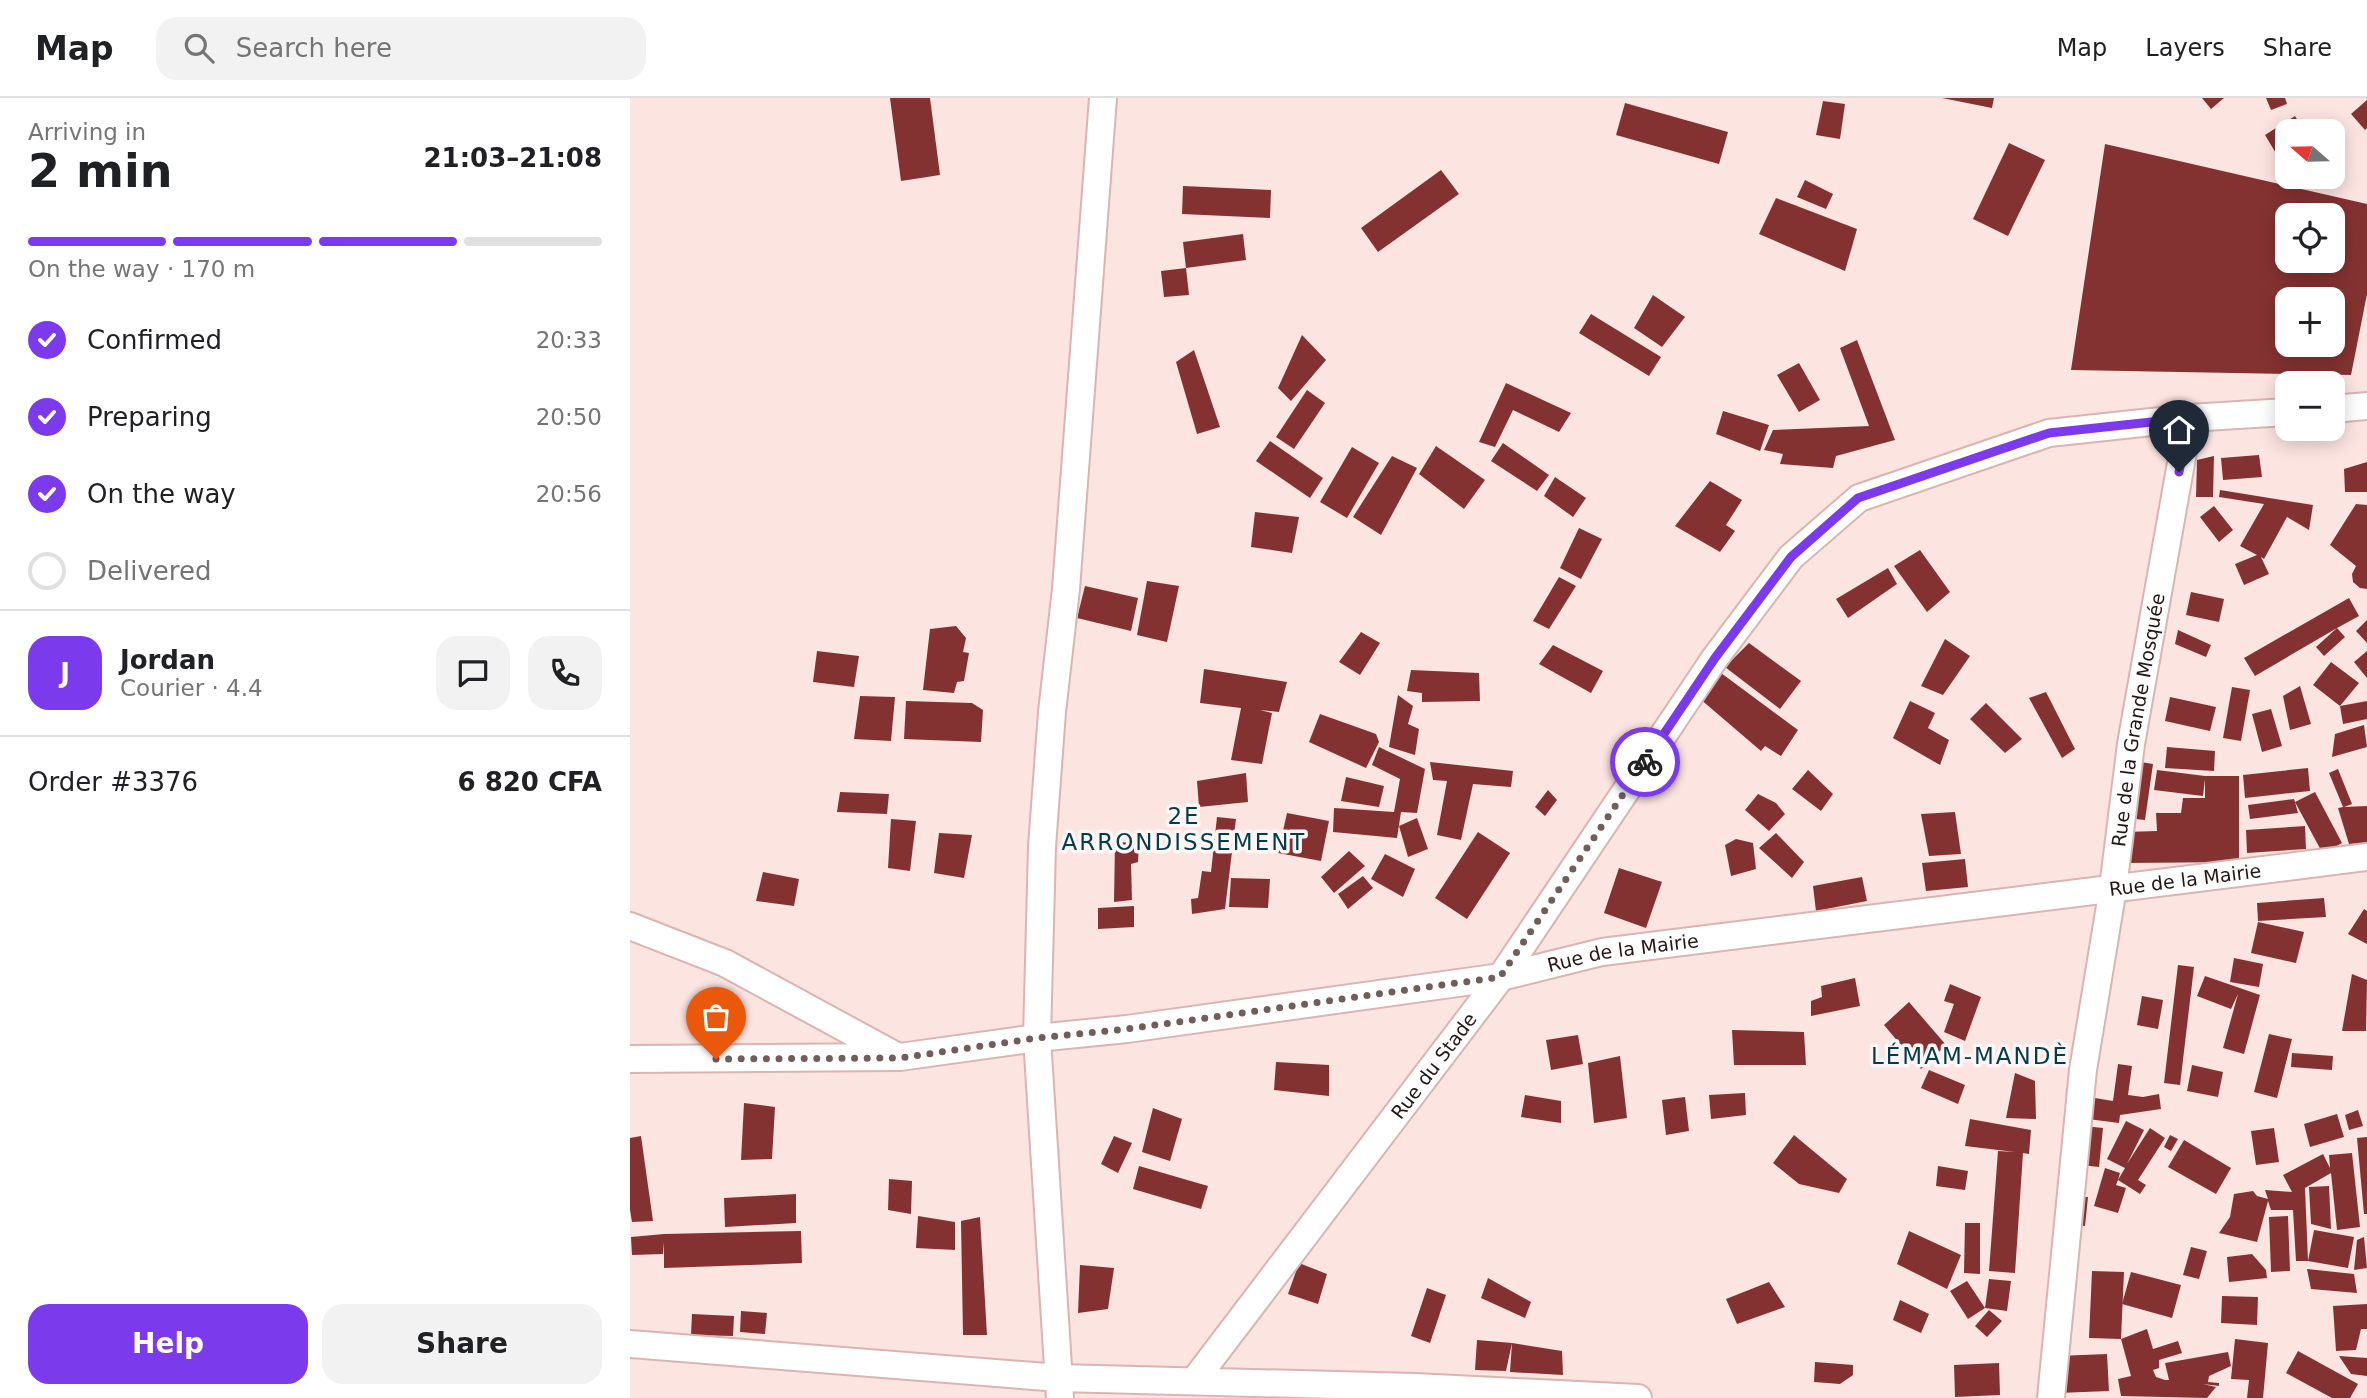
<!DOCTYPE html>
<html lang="en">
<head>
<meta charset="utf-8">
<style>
  :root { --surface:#fff; --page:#f2f2f2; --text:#202124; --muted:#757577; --line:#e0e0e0; --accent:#7c3aed }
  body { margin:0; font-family:"DejaVu Sans",sans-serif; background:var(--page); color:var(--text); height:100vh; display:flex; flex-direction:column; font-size:26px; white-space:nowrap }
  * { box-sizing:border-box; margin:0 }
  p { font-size:23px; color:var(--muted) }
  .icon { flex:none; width:38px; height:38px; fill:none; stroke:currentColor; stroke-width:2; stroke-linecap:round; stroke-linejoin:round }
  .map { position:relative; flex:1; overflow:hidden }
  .details { display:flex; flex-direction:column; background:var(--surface); width:630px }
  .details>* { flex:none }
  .needle { width:46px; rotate:290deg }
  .fabs { position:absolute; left:1645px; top:21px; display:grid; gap:14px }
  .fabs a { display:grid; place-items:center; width:70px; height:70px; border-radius:14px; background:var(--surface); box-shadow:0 4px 18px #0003; font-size:35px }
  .pin { position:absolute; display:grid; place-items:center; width:60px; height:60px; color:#fff; margin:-72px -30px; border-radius:50% 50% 50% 0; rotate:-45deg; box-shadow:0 0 7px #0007 }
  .pin .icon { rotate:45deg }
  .courier { position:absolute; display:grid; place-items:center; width:70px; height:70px; margin:-35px; border:5px solid #7c3aed; border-radius:50%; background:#fff; color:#222; box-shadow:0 2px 9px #0007 }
  .summary em { font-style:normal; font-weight:700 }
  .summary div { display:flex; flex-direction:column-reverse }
  .summary { display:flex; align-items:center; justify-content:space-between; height:119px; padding:0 28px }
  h1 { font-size:46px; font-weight:700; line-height:52px }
  .bar { display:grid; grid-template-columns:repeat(4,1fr); gap:10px 7px; align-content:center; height:84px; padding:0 28px }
  .bar i { height:9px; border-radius:5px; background:var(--line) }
  .bar .current { background:var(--accent) }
  .bar p { grid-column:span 4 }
  .line { display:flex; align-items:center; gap:18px; padding:0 28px; border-top:2px solid var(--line) }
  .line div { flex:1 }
  .round { display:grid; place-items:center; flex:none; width:74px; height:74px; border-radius:21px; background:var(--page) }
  ol { padding:0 28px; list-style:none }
  li { display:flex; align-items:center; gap:21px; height:77px }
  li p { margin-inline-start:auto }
  li .icon { padding:7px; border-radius:50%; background:var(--accent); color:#fff; stroke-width:4 }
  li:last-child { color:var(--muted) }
  li i { width:38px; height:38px; border:4px solid var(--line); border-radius:50% }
  .cta { display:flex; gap:14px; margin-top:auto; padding:14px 28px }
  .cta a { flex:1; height:80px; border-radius:21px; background:var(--accent); color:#fff; font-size:28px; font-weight:700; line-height:80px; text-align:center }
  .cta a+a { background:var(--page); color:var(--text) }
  header { display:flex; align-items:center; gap:42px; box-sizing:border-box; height:98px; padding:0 35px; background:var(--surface); border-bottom:2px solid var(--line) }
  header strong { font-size:33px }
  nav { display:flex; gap:38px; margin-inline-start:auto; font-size:24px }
  .search { width:490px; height:63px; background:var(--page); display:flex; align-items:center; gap:18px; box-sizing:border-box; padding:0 24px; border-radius:21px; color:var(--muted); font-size:26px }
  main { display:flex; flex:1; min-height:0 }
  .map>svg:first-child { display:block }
</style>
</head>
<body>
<header>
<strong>Map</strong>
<div class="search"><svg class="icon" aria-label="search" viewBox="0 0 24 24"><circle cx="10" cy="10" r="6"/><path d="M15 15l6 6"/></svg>Search here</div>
<nav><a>Map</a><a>Layers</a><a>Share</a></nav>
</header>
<main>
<section class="details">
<div class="summary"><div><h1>2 min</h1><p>Arriving in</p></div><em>21:03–21:08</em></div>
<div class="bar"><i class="current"></i><i class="current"></i><i class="current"></i><i></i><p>On the way · 170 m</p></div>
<ol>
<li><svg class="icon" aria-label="check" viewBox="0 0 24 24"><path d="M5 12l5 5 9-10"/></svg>Confirmed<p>20:33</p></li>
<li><svg class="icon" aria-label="check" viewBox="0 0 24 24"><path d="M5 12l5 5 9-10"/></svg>Preparing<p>20:50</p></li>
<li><svg class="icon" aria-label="check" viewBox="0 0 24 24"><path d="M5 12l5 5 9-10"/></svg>On the way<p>20:56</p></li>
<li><i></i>Delivered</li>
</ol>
<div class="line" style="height:126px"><b class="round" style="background:var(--accent);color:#fff">J</b><div><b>Jordan</b><p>Courier · 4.4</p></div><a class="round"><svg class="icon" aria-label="chat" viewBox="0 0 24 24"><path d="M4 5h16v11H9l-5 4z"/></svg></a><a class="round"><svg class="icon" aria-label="phone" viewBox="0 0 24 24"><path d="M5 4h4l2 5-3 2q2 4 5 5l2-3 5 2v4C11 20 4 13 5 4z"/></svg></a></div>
<div class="line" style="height:91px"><div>Order #3376</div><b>6 820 CFA</b></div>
<div class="cta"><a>Help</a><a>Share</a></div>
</section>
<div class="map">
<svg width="1737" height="1300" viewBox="0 0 1737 1300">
  <rect width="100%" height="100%" fill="#fce4e1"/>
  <g fill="#843231" fill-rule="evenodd">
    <path d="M260 0H300L310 77 271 83Z"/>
    <path d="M1312 0H1364L1362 10Z"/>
    <path d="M1572 0H1594L1581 11Z"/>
    <path d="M1636 0H1655L1657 6 1641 12Z"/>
    <path d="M1737 2V30L1735 32 1721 16Z"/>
    <path d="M1193 3 1215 6 1210 41 1186 37Z"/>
    <path d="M995 5 1098 34 1089 66 986 37Z"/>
    <path d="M1665 18 1674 33H1657V65L1653 67 1635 37Z"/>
    <path d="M1379 45 1415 62 1378 138 1343 121Z"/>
    <path d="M1475 46 1737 106V196L1721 277 1441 272ZM1657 117H1703V163H1657ZM1657 201H1703V247H1657Z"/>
    <path d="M811 72 829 96 748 154 731 130Z"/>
    <path d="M1175 82 1203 96 1196 111 1167 99Z"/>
    <path d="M553 88 641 92 640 120 552 116Z"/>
    <path d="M1146 100 1227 131 1215 173 1129 136Z"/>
    <path d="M613 136 616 162 556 170 553 144Z"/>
    <path d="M556 170 559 197 534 199 531 173Z"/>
    <path d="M1023 197 1055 219 1032 249 1004 230Z"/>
    <path d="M961 216 1031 259 1019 278 949 235Z"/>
    <path d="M672 237 696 262 661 303 648 290Z"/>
    <path d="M1227 242 1265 342 1206 358 1203 370 1150 366 1153 356 1134 352 1143 332 1239 328 1210 250Z"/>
    <path d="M564 252 590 329 567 336 546 264Z"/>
    <path d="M1169 265 1190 302 1169 314 1147 277Z"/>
    <path d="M876 285 941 315 929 334 883 312 865 349 849 344Z"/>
    <path d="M677 292 695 305 664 351 646 339Z"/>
    <path d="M1093 313 1139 327 1130 353 1086 336Z"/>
    <path d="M640 343 693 380 680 400 626 363Z"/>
    <path d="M873 345 919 377 907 393 861 363Z"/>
    <path d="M806 348 855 382 834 411 789 376Z"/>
    <path d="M722 349 749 365 717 420 690 404Z"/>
    <path d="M1629 357 1632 379 1593 382 1591 360Z"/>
    <path d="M762 358 787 370 751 437 723 419Z"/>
    <path d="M1584 358 1583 399H1566L1567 362Z"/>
    <path d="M1737 364V394H1715L1714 371Z"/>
    <path d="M925 379 956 400 943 419 914 398Z"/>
    <path d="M1080 383 1112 402 1096 427 1105 433 1090 454 1045 428Z"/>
    <path d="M1590 392 1683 407 1679 432 1657 419 1634 461 1631 459 1639 476 1614 487 1605 466 1627 457 1610 448 1634 406 1589 399Z"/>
    <path d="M1726 406 1737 407V491L1730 490 1723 484 1722 476 1726 468 1700 447Z"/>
    <path d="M1584 408 1603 432 1589 444 1570 419Z"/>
    <path d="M625 414 669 419 662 455 621 449Z"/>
    <path d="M949 430 972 441 951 481 930 470Z"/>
    <path d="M1290 452 1320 494 1297 514 1264 468Z"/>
    <path d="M1258 470 1267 486 1218 520 1206 501Z"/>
    <path d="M929 479 946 488 919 531 903 523Z"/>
    <path d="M517 483 549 488 537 544 507 537Z"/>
    <path d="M455 488 508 500 501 533 447 520Z"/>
    <path d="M1561 494 1594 501 1589 524 1556 517Z"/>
    <path d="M1719 500 1729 518 1707 530 1715 539 1694 558 1686 549 1707 530 1625 578 1614 560Z"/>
    <path d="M1737 522V545L1726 533Z"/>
    <path d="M326 528 336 540 333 554 339 555 334 583 327 584 324 595 293 592 300 531Z"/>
    <path d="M1548 532 1581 547 1576 559 1545 546Z"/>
    <path d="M731 534 750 545 730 577 709 564Z"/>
    <path d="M1315 541 1340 558 1313 597 1291 588Z"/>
    <path d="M1119 545 1171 583 1150 611 1095 569Z"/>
    <path d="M923 547 973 573 961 595 909 566Z"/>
    <path d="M187 553 229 558 224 589 183 584Z"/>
    <path d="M1737 553V580L1724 564Z"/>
    <path d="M1701 564 1729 585 1710 608 1683 587Z"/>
    <path d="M574 571 657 584 649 614 630 612 642 615 632 666 601 662 611 610 570 605Z"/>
    <path d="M781 572 849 575 850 603 792 604V595L777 593Z"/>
    <path d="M1091 575 1168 632 1151 658 1135 648 1131 653 1069 600Z"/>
    <path d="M1670 588 1681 626 1660 632 1653 598Z"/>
    <path d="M1602 589 1620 592 1611 643 1593 640Z"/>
    <path d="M1416 594 1445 651 1432 660 1399 600Z"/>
    <path d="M768 597 783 608 778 626 789 631 785 657 759 649Z"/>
    <path d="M230 598 265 599 261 643 224 641Z"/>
    <path d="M1540 599 1586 609 1580 633 1535 623Z"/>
    <path d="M276 603 342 605 353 612 351 644 274 641Z"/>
    <path d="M1280 603 1305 615 1298 630 1319 642 1310 667 1263 640Z"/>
    <path d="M1737 603V621L1713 626 1710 608Z"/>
    <path d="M1356 605 1392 641 1375 655 1340 621Z"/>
    <path d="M1641 611 1652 648 1632 654 1622 616Z"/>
    <path d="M690 616 746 636 749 644 736 670 679 644Z"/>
    <path d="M1734 627 1737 649 1702 659 1705 636Z"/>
    <path d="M749 649 795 671 787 715 771 714 767 740 703 734 704 710 764 714 770 681 742 667Z"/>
    <path d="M1537 649 1585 653 1584 673 1535 670Z"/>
    <path d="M1504 663 1523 666 1515 722 1496 720Z"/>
    <path d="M800 664 883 673 881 689 843 686 831 742 807 737 817 683 803 682Z"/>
    <path d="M1678 670 1680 693 1615 700 1613 677Z"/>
    <path d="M1708 671 1722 706 1714 709 1737 708V745L1719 746 1708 710 1713 709 1699 675Z"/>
    <path d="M1178 672 1203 696 1191 713 1162 691Z"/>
    <path d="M1527 672 1575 678H1609V764L1495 765V734L1527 733 1526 715H1551L1553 700H1575V681L1573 698 1524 692Z"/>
    <path d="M616 675 618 704 569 709 567 683Z"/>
    <path d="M716 679 754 688 749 709 711 703Z"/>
    <path d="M918 692 927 702 915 718 905 709Z"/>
    <path d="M210 694 259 696 257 716 207 714Z"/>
    <path d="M1685 694 1712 745 1693 756 1665 704 1668 715 1620 721 1618 707 1664 701 1665 704Z"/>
    <path d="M1128 696 1146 705 1155 716 1139 733 1115 712Z"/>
    <path d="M1325 714 1331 756 1299 758 1291 716Z"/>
    <path d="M657 715 699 723 691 763 648 755Z"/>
    <path d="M587 719 606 721 595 811 562 816 561 801 568 800 572 773 581 774Z"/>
    <path d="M787 720 798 751 778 759 769 728Z"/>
    <path d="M261 721 286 723 280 773 258 770Z"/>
    <path d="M1675 728 1676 751 1617 755 1616 732Z"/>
    <path d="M848 734 880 755 837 821 805 800Z"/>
    <path d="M309 735 342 737 334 780 304 775Z"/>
    <path d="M1146 735 1174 764 1162 780 1129 750Z"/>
    <path d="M1106 741 1123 745 1126 771 1101 778 1095 747Z"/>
    <path d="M485 744 509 745 508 764 501 766 502 802 484 804Z"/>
    <path d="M719 753 735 768 704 795 691 779Z"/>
    <path d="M755 756 785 771 773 799 741 781Z"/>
    <path d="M1335 761 1338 789 1296 793 1292 765Z"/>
    <path d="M989 770 1032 784 1016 830 974 815Z"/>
    <path d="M133 774 169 781 164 808 126 803Z"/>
    <path d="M733 778 743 790 718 811 708 796Z"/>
    <path d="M1232 779 1237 803 1186 813 1183 788Z"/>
    <path d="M601 780 640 781 638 810 599 809Z"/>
    <path d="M1694 800 1696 819 1628 823 1627 805Z"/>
    <path d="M504 808V829L468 831V810Z"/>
    <path d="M1734 811 1737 813V846L1718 836Z"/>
    <path d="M1628 824 1674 834 1666 865 1621 855Z"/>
    <path d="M1604 860 1633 866 1629 889 1600 884Z"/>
    <path d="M1548 867 1564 869 1550 987 1534 985Z"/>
    <path d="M1722 876 1737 882 1736 933H1712Z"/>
    <path d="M1575 878 1630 897 1614 956 1593 950 1608 896 1601 911 1567 898Z"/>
    <path d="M1225 880 1230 908 1181 918V903L1192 899 1191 888Z"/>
    <path d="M1320 886 1351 899 1335 943 1314 934 1324 906 1314 903Z"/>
    <path d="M1512 898 1533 902 1528 931 1507 927Z"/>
    <path d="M1279 904 1316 947 1291 971 1254 927Z"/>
    <path d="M1102 932 1174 934 1176 967H1104Z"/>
    <path d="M1639 936 1662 941 1647 1000 1624 994Z"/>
    <path d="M948 937 953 966 921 972 916 942Z"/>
    <path d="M1662 955 1703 958 1702 972 1661 969Z"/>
    <path d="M990 958 997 1020 964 1025 958 965Z"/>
    <path d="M646 964 699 967V998L644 992Z"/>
    <path d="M1488 966 1502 968 1498 997 1513 999 1529 996 1531 1011 1490 1017 1489 1025 1450 1020 1453 998 1483 1003Z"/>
    <path d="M1562 967 1593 974 1588 999 1557 993Z"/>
    <path d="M1299 972 1335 987 1328 1006 1291 990Z"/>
    <path d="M1385 975 1405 983 1406 1021 1376 1020Z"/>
    <path d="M1115 995 1116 1017 1081 1021 1079 997Z"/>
    <path d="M895 997 931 1003V1025L891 1019Z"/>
    <path d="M1055 999 1059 1033 1036 1037 1032 1002Z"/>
    <path d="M114 1005 145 1009 142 1061 111 1062Z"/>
    <path d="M523 1010 552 1021 540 1063 512 1054Z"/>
    <path d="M1728 1012 1733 1028 1719 1032 1715 1017Z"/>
    <path d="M1707 1016 1714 1039 1680 1049 1674 1026Z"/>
    <path d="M1340 1021 1401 1032 1399 1056 1393 1055 1385 1175 1359 1173 1368 1053 1385 1054 1335 1048Z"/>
    <path d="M1496 1023 1514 1032 1497 1066 1520 1030 1535 1040 1508 1082 1516 1087 1510 1096 1488 1082 1486 1087 1496 1090 1488 1115 1464 1108 1475 1070 1490 1075 1488 1082 1495 1070 1477 1061Z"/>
    <path d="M1454 1028 1473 1030 1469 1069 1450 1067Z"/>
    <path d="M1644 1030 1649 1064 1626 1067 1621 1033Z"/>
    <path d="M1164 1037 1217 1081 1209 1095 1169 1086 1143 1065Z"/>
    <path d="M1540 1037 1548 1041 1541 1053 1534 1049Z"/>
    <path d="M11 1038 23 1123 2 1124 0 1112V1040Z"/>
    <path d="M484 1038 502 1045 488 1075 471 1066Z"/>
    <path d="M1737 1039V1116H1734L1727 1040Z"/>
    <path d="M1554 1042 1601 1070 1586 1096 1538 1069Z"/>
    <path d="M1722 1055 1730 1129 1707 1132 1701 1075 1675 1090 1678 1163H1666L1663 1112H1641L1638 1103 1627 1144 1589 1135 1600 1119 1604 1096 1623 1093 1627 1098 1638 1101 1635 1092 1662 1094 1653 1077 1693 1056 1700 1070 1699 1057Z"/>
    <path d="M509 1068 578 1088 571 1111 503 1091Z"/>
    <path d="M1308 1068 1338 1073 1335 1092 1306 1088Z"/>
    <path d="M259 1081 282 1083 281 1116 258 1112Z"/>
    <path d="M1699 1088 1701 1131 1681 1126 1679 1089Z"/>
    <path d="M166 1096V1125L95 1129 94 1100Z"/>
    <path d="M1448 1099H1458L1455 1128 1445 1127Z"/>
    <path d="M288 1118 325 1124V1152L286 1150Z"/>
    <path d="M1658 1118 1660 1173 1641 1174 1639 1119Z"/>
    <path d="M350 1119 357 1237H333L331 1123Z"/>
    <path d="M1335 1125H1350V1176L1334 1175Z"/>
    <path d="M1684 1132 1724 1139 1718 1170 1678 1163Z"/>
    <path d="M171 1133 172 1165 34 1170V1144L33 1156 2 1157 1 1139 34 1136Z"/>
    <path d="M1279 1133 1331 1157 1317 1191 1267 1166Z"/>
    <path d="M1734 1139 1737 1170 1724 1172 1727 1142Z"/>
    <path d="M1561 1149 1577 1153 1569 1181 1553 1177Z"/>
    <path d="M1622 1156 1636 1172 1637 1180 1599 1184 1597 1159Z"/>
    <path d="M669 1165 697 1176 688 1206 658 1196Z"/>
    <path d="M450 1167 484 1170 478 1211 448 1215Z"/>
    <path d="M1677 1171 1724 1176 1727 1195 1681 1191Z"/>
    <path d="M1462 1173 1494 1174 1491 1241 1459 1240Z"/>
    <path d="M1501 1174 1551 1187 1542 1220 1492 1206Z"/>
    <path d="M858 1180 901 1204 895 1220 851 1200Z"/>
    <path d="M1359 1181 1381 1183 1377 1213 1355 1210Z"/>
    <path d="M1337 1183 1355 1210 1338 1221 1320 1193Z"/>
    <path d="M1139 1184 1155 1209 1107 1226 1096 1201Z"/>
    <path d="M797 1190 816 1197 800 1245 781 1238Z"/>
    <path d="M1592 1198 1628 1199 1627 1227 1591 1225Z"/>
    <path d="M1270 1202 1299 1216 1291 1235 1263 1222Z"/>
    <path d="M1737 1206V1231H1731L1726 1252 1706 1253 1703 1208Z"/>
    <path d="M1359 1212 1372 1223 1357 1239 1345 1228Z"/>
    <path d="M111 1213 137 1215 135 1236 110 1234Z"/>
    <path d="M62 1216 104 1218 103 1238 61 1237Z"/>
    <path d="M1517 1231 1523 1251 1548 1243 1552 1255 1529 1262V1270L1523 1272 1526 1279 1535 1282H1539L1535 1265 1598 1254 1601 1268 1579 1278 1578 1284 1589 1285V1288L1573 1286 1586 1289 1577 1300 1491 1298 1488 1281 1501 1278 1491 1241Z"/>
    <path d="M1605 1241 1638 1245 1633 1300H1617L1619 1282 1601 1281Z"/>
    <path d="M847 1242 882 1245 932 1253 933 1277 880 1274 882 1245 876 1273 845 1272Z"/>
    <path d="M1668 1253 1728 1286 1720 1300H1702L1656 1275Z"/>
    <path d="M1477 1256 1479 1293 1428 1295 1427 1258Z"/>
    <path d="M1709 1258 1737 1260V1278L1721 1276Z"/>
    <path d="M1185 1264 1223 1267V1277L1210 1286 1184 1284Z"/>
    <path d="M1369 1265 1370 1297 1325 1299 1324 1267Z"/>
  </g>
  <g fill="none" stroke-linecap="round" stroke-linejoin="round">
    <g stroke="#dbb4b1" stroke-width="30">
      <g id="minor">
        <path d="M1703 311 1737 308"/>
        <path d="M0 828 95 865 268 959"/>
        <path id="s1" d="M0 961 270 959 407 940 497 931 871 879 972 854 1737 759"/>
        <path d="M0 1246 429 1280 785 1289 1008 1300"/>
        <path id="s2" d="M564 1283 871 879 1085 560 1161 459 1229 400 1419 335 1559 320 1657 314"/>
        <path d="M430 1300 407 940 412 749 422 614 436 491 473 0"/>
        <path id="s3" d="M1421 1300 1453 972 1483 790 1501 646 1559 320"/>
      </g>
    </g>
    <use href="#minor" stroke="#fff" stroke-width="26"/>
  </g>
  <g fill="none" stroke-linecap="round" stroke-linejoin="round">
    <path stroke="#6f5e5c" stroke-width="7" stroke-dasharray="0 12.6" d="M86 961 270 960 407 940 497 931 870 879 1015 664"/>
    <path stroke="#7c3aed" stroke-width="9" d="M1015 664 1085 560 1161 459 1228 400 1419 335 1559 320 1549 374"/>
  </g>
  <g text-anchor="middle" stroke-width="7" stroke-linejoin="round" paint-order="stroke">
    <g font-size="19" fill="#231615" stroke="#fef5f4">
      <text dy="7" stroke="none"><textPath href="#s3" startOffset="684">Rue de la Grande Mosquée</textPath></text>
      <text dy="7" stroke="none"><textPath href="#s1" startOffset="1568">Rue de la Mairie</textPath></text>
      <text dy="7" stroke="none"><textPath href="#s1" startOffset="1001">Rue de la Mairie</textPath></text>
      <text dy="7" stroke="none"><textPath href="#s2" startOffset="396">Rue du Stade</textPath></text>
    </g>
    <g font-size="23" letter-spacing="2" fill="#003e4b" stroke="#fef5f4">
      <text x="554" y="726">2E<tspan x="554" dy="26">ARRONDISSEMENT</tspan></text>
      <text x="1340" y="966">LÉMAM-MANDÈ</text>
    </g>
  </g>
</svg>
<div class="fabs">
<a><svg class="needle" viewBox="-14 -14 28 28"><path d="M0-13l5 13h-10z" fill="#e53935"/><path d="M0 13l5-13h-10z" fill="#757577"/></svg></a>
<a><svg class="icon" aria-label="locate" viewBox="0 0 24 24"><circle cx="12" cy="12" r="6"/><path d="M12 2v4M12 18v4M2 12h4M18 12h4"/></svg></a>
<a>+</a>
<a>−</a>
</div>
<div class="pin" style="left:86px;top:961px;background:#ea580c"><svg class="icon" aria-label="bag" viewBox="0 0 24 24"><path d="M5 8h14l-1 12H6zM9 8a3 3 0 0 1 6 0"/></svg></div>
<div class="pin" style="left:1549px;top:374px;background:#1f2937"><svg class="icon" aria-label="home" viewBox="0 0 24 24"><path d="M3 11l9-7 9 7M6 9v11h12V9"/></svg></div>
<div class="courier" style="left:1015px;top:664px"><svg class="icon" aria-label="bike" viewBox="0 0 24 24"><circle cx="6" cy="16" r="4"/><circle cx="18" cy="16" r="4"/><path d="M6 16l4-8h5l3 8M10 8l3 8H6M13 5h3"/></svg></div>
</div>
</main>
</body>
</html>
